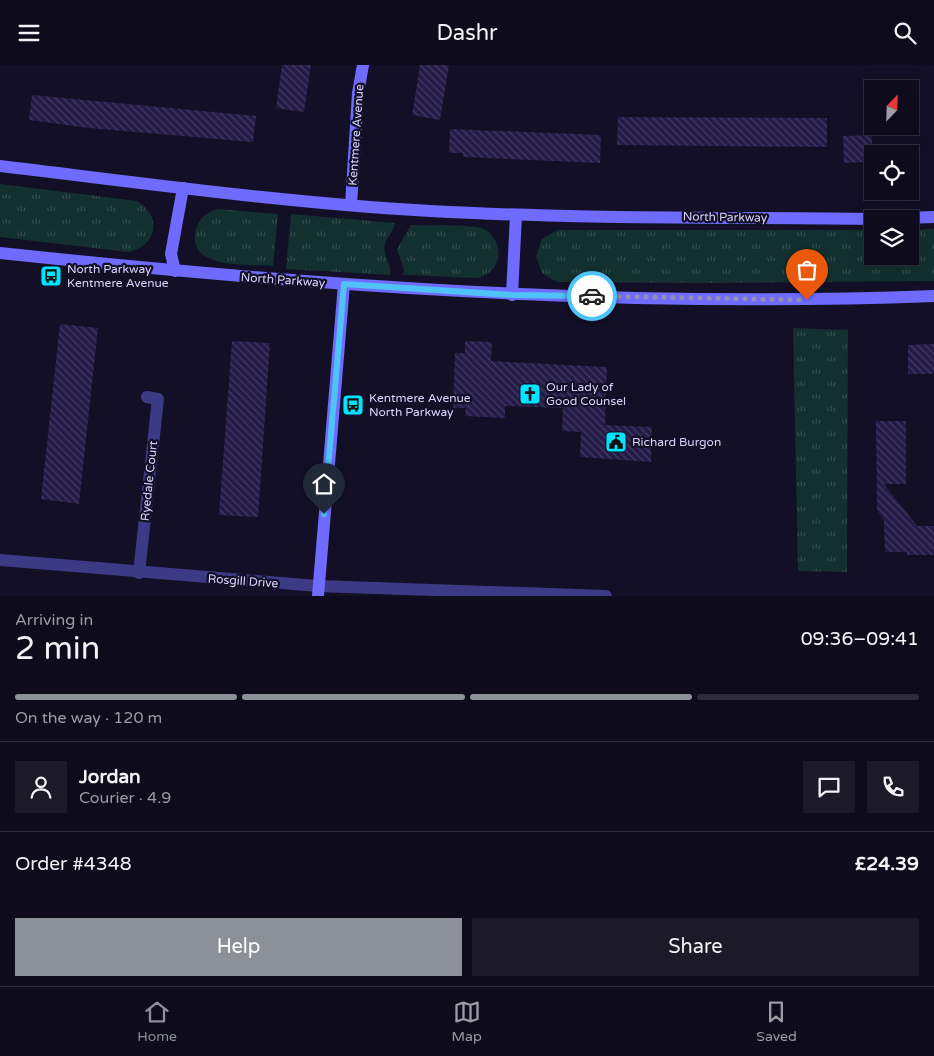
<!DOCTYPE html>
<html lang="en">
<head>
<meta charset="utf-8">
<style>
  :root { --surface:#0e0b1c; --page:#1c1929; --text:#f1f3f6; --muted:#9b9ba3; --line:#2e2b3b; --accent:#8c9099 }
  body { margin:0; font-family:"Varela Round",sans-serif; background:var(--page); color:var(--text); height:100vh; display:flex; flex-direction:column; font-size:19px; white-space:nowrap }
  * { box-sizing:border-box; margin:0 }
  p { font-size:16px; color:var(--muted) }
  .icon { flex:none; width:28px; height:28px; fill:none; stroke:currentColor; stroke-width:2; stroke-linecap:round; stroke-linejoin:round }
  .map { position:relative; height:531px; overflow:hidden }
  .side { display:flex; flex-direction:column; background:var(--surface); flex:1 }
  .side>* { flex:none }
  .needle { width:32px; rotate:23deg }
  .fabs { position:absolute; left:864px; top:15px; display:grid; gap:10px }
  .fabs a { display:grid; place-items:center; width:55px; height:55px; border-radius:0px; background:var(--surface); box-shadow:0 5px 20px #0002,0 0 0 1px var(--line); font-size:25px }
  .pin { position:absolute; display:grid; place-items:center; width:42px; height:42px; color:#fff; margin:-51px -21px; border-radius:50% 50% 50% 0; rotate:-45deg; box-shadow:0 0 5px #0007 }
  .pin .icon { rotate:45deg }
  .courier { position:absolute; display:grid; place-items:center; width:50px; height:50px; margin:-25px; border:4px solid #4fc3f7; border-radius:50%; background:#fff; color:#222; box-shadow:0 1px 6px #0007 }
  .head em { font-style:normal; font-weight:600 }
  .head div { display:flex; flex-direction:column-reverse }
  .head { display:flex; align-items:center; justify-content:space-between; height:85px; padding:0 15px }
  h1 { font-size:32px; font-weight:600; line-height:38px }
  .bar { display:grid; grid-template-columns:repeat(4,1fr); gap:8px 5px; align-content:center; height:60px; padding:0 15px }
  .bar i { height:6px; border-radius:4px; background:var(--line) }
  .bar .active { background:var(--accent) }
  .bar p { grid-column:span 4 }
  .line { display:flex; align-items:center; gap:12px; padding:0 15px; border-top:1px solid var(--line) }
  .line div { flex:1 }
  .round { display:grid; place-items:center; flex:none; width:52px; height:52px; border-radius:0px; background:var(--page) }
  .button { display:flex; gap:10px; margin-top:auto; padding:10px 15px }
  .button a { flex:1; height:58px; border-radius:0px; background:var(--accent); color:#fff; font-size:20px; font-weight:600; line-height:58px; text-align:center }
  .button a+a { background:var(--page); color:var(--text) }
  header { display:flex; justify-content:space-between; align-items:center; height:65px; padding:0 15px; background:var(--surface); font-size:22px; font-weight:600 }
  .tabs { display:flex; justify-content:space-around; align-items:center; height:70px; border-top:1px solid var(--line); background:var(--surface); font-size:14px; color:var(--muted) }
  .tabs a { display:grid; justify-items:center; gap:2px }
  .tabs .active { color:var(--accent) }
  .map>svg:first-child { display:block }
</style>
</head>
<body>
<header><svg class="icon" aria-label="menu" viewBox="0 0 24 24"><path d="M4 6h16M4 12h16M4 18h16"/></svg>Dashr<svg class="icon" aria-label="search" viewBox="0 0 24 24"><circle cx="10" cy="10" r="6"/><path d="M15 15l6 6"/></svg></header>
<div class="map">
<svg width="934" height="531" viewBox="0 0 934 531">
  <defs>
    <pattern id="grass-tufts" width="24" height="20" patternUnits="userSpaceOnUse" patternTransform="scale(1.25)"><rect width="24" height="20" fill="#12302f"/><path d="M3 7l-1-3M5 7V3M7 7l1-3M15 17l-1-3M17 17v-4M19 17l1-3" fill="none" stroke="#344d4e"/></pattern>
    <pattern id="building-back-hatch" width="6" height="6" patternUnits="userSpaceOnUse" patternTransform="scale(1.25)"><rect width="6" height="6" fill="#241b47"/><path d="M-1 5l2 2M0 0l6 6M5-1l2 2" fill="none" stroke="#433b63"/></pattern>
  </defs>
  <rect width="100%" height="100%" fill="#130f26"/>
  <g fill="url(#grass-tufts)">
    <path d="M0 119 137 136C162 151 158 180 129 187L0 172Z"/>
    <path d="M218 144 278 149 273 201C249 199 185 205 196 164 199 153 208 147 218 144Z"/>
    <path d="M291 149 395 158C394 166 387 171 385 179 382 190 392 199 390 210L286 204Z"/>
    <path d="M411 160C430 161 463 159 481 163 493 167 500 180 498 191 497 203 489 209 479 213L403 210 404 205 397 184Z"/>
    <path d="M934 164V216L713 218 557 217 542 208 536 191 542 174 557 165H872V191H910V165Z"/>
    <path d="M793 263 848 265 847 507 798 506Z"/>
  </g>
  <g fill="url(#building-back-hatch)">
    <path d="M282 0H311L304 47 276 43Z"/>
    <path d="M420 0H449L440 55 412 50Z"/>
    <path d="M32 30 256 51 253 77 89 63 29 55Z"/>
    <path d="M618 52 827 53V82L617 80Z"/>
    <path d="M450 64 601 70 600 98 463 92V88H449Z"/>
    <path d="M872 70V97L844 98 843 71Z"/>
    <path d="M60 259 98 263 79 439 41 434Z"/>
    <path d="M232 276 270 278 258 452 219 450Z"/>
    <path d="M465 276 492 277 491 296 607 302 605 360 652 362 651 397 580 392 581 367 562 366 563 343 505 341V353L465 351 466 343H453L455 288H465Z"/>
    <path d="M934 279V309H908V280Z"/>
    <path d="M876 356H906V419H884L917 461H934V490H907V487H885L884 455 877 445Z"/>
  </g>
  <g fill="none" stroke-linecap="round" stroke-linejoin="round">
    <g stroke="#3d3a85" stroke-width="12">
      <path d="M0 495 318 521 606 531"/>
      <path d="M139 508 158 334 147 332"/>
    </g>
    <g stroke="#6f6bff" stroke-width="12">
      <path d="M0 101C143 118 286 138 430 146 579 154 728 152 876 154L934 152"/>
      <path d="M351 140 358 28 363 0"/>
      <path d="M0 188C310 221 622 243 934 231"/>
      <path d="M175 206 171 189 183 123"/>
      <path d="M512 230 516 150"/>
      <path d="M318 531 344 219"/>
    </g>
  </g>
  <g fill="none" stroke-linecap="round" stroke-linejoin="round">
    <path stroke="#948fb3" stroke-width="5" stroke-dasharray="0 9" d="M592 231 807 235"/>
    <path stroke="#4fc3f7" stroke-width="6" d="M324 449 344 219 512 230 592 231"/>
  </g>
  <defs>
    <g id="bus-square" transform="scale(1.125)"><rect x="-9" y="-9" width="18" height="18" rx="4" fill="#00e5ff" stroke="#130f26"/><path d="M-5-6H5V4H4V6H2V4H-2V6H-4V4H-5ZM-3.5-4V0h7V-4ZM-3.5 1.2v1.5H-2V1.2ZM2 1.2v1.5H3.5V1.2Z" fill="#111"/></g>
    <g id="church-square" transform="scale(1.125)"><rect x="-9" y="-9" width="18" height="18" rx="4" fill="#00e5ff" stroke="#130f26"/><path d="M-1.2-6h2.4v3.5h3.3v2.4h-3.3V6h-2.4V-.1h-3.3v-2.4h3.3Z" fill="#111"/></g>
    <g id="civic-square" transform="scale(1.125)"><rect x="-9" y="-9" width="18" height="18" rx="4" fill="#00e5ff" stroke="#130f26"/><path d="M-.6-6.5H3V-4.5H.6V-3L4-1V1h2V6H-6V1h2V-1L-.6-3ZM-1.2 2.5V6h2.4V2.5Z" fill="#111"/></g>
  </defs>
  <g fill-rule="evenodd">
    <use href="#bus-square" x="51" y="211"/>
    <use href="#church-square" x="530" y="329"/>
    <use href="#bus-square" x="353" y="340"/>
    <use href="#civic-square" x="616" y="377"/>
  </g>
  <g text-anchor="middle" stroke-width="4.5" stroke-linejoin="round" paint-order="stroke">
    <g font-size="12" fill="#d9d4ff" stroke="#130f26">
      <text transform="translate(356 70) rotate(-86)" y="4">Kentmere Avenue</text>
      <text transform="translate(725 152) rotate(1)" y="4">North Parkway</text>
      <text transform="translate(283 215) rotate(4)" y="4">North Parkway</text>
      <text transform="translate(149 416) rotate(-84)" y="4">Ryedale Court</text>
      <text transform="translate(243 516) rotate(4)" y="4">Rosgill Drive</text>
    </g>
    <g font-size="12" fill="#d9d4ff" stroke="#130f26" text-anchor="start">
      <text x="67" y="208">North Parkway<tspan x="67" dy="14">Kentmere Avenue</tspan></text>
      <text x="546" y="326">Our Lady of<tspan x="546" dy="14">Good Counsel</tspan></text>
      <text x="369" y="337">Kentmere Avenue<tspan x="369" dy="14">North Parkway</tspan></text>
      <text x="632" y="381">Richard Burgon</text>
    </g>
  </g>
</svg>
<div class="fabs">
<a><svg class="needle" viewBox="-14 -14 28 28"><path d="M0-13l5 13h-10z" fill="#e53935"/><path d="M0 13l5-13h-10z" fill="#9b9ba3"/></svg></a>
<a><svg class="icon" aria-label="locate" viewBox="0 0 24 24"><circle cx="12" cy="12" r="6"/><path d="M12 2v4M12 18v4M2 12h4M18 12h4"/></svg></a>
<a><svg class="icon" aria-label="layers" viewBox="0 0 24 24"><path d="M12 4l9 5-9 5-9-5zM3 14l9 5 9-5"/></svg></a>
</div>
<div class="pin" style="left:807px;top:235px;background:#ea580c"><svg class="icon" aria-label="bag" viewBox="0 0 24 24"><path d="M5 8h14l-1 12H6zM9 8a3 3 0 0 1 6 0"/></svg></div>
<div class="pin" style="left:324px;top:449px;background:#1f2937"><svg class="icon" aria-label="home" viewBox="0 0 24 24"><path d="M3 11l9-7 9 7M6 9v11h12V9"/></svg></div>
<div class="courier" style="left:592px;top:231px"><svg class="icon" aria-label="car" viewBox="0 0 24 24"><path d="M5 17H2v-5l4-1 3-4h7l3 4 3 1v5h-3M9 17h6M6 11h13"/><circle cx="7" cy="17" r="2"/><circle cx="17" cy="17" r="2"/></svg></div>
</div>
<section class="side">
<div class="head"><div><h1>2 min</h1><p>Arriving in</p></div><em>09:36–09:41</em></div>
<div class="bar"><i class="active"></i><i class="active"></i><i class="active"></i><i></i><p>On the way · 120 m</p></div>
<div class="line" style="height:90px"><a class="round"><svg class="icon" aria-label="person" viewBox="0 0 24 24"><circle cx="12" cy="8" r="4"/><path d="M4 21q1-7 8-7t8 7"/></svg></a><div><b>Jordan</b><p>Courier · 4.9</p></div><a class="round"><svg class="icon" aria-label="chat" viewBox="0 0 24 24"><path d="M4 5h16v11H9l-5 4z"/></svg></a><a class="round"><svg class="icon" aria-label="phone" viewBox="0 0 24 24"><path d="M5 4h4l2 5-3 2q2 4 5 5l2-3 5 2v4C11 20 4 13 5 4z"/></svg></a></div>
<div class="line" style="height:65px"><div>Order #4348</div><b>£24.39</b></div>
<div class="button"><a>Help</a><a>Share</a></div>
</section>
<nav class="tabs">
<a class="active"><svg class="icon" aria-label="home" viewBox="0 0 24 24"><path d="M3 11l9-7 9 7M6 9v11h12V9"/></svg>Home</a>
<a><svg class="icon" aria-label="map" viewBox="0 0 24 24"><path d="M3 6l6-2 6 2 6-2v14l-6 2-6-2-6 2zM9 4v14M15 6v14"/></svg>Map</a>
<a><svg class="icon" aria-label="saved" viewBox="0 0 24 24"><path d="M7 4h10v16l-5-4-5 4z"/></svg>Saved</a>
</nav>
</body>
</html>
